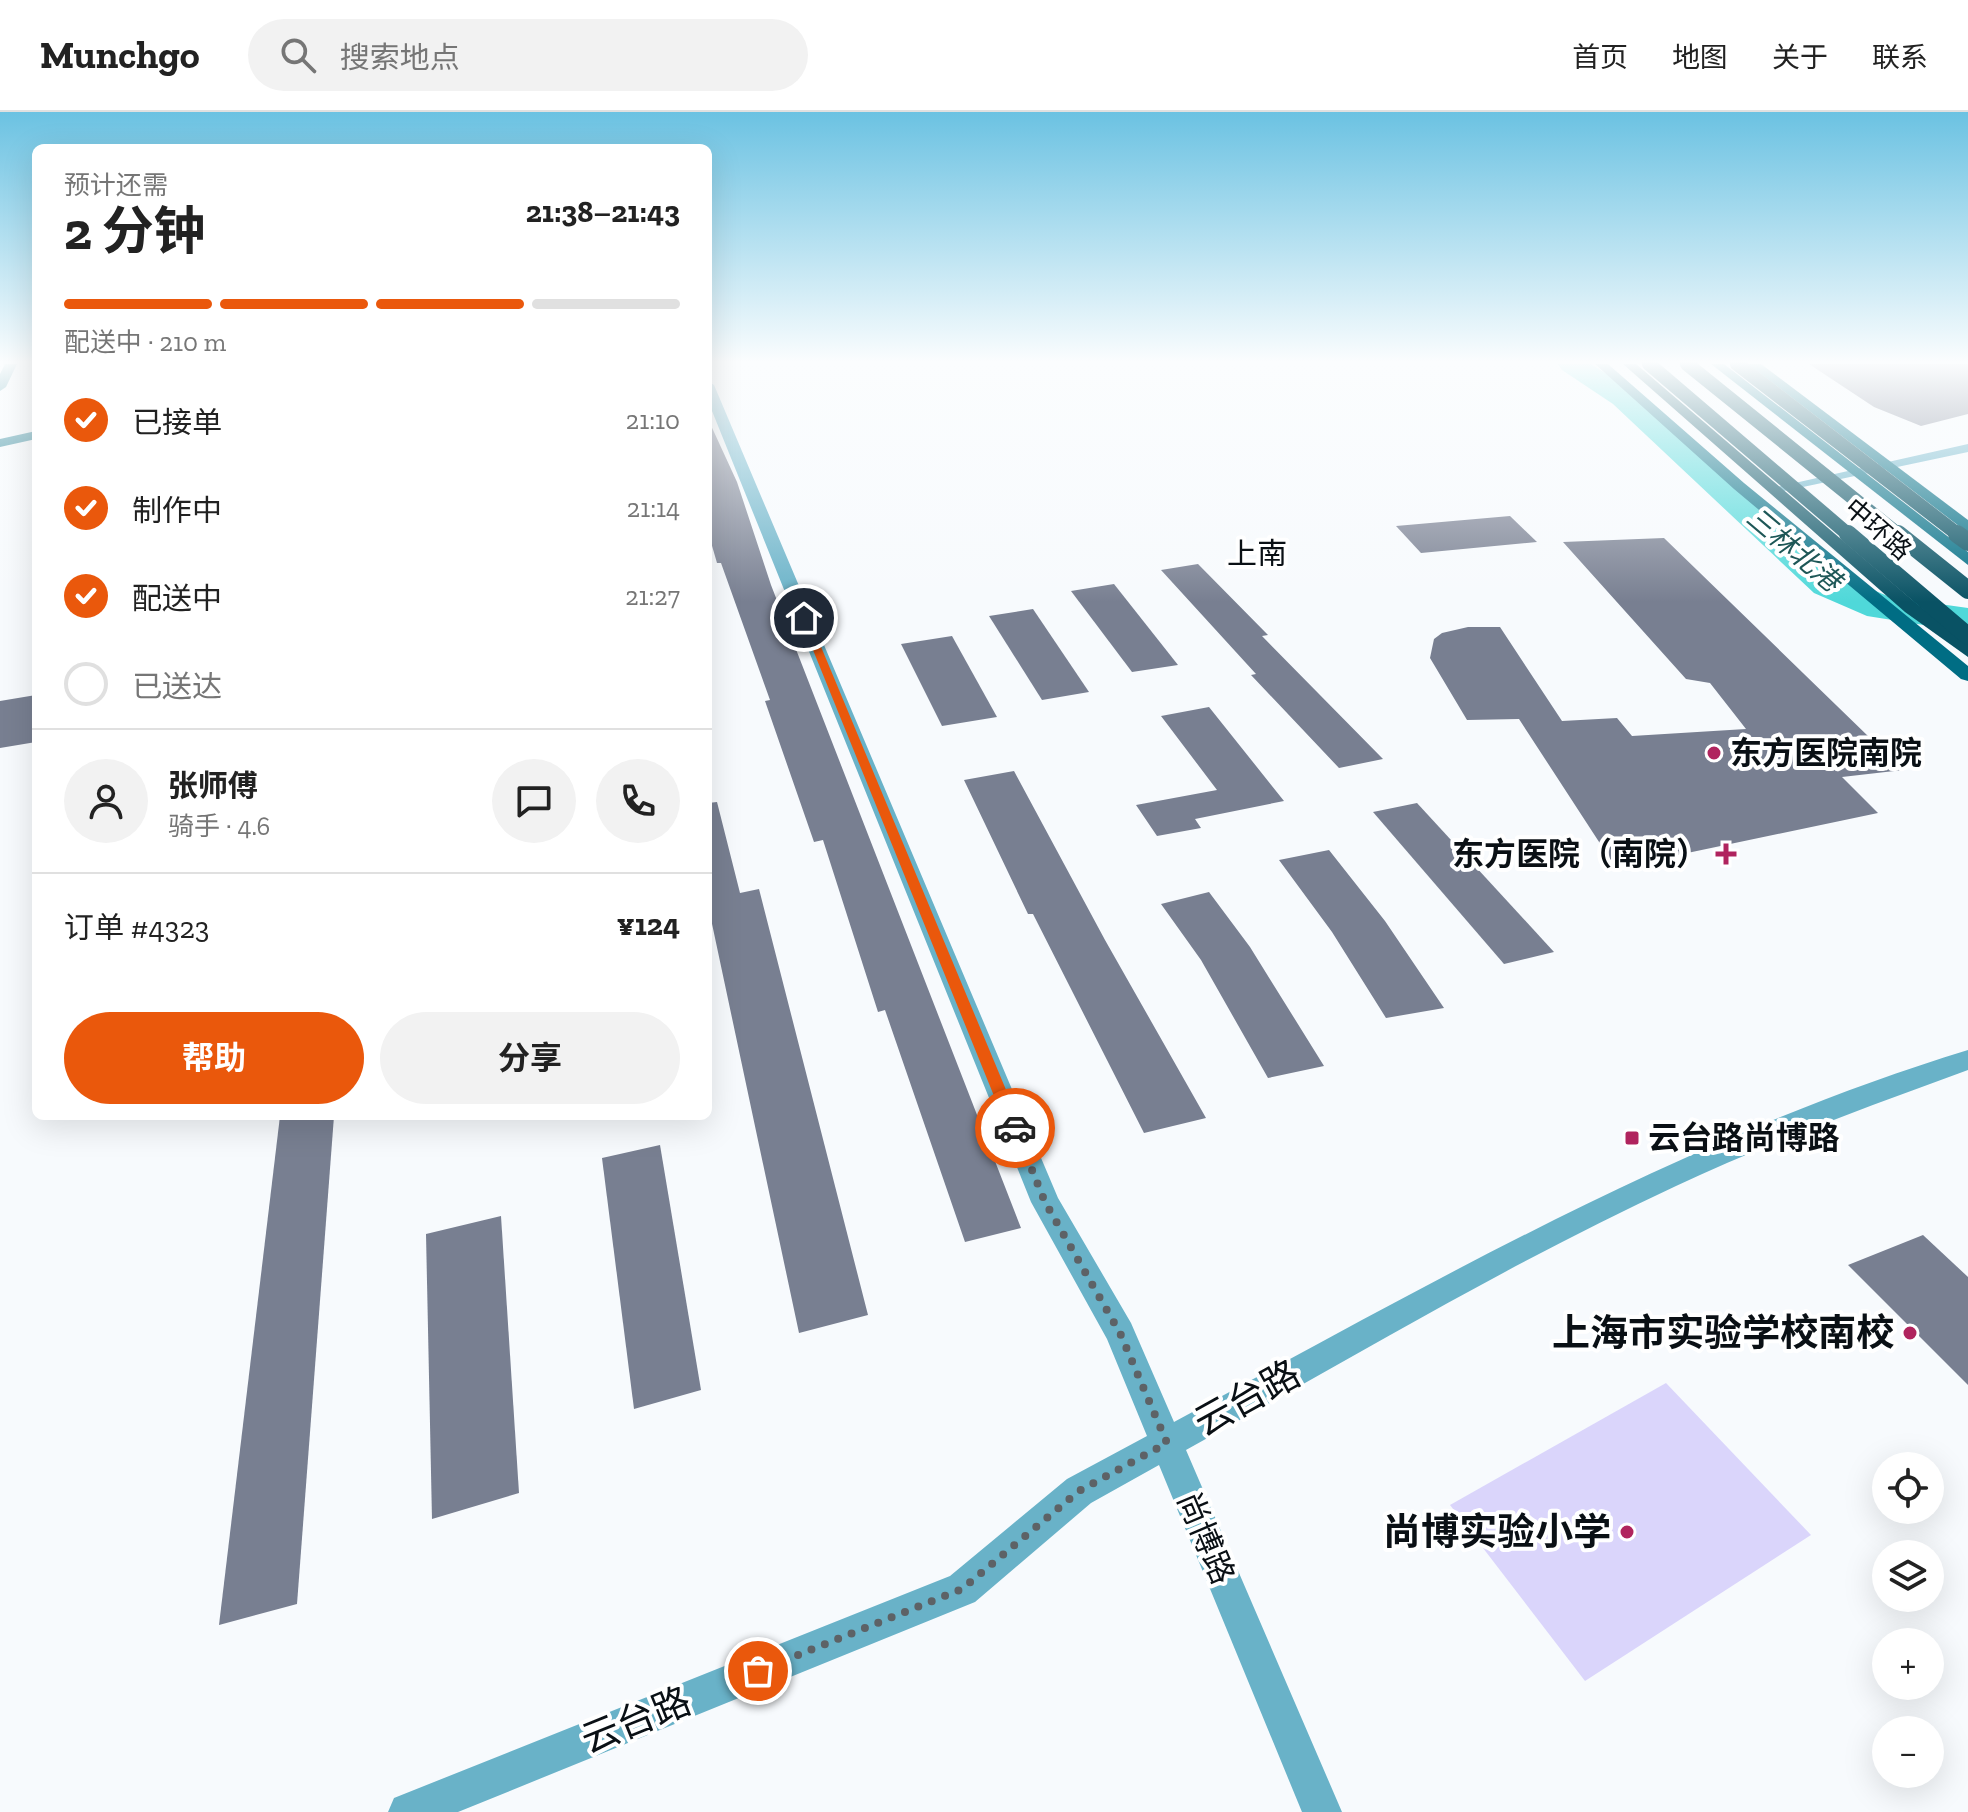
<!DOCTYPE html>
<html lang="zh">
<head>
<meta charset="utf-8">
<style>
  :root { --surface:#fff; --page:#f2f2f2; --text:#222; --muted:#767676; --line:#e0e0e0; --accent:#ea580c }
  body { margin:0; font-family:"Zilla Slab","Noto Sans SC",serif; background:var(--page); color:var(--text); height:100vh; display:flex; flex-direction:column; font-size:30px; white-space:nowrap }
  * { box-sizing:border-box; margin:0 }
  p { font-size:26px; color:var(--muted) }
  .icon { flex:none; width:44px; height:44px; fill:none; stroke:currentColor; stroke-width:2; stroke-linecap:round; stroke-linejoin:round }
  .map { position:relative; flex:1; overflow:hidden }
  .panel { position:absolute; left:32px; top:32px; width:680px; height:976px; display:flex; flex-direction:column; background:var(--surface); border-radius:12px; box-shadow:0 8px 32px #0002 }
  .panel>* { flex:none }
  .buttons { position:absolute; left:1872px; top:1340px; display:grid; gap:16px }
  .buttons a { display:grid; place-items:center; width:72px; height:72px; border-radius:50%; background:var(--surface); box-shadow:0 8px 32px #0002; font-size:40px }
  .pin { position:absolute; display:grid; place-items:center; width:68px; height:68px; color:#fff; margin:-34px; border:4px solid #fff; border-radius:50%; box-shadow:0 2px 8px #0007 }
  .courier { position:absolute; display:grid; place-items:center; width:80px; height:80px; margin:-40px; border:6px solid #ea580c; border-radius:50%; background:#fff; color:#222; box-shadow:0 2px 10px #0007 }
  .headline em { font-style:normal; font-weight:700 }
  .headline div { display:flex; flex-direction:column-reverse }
  .headline { display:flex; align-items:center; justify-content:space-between; height:136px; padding:0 32px }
  h1 { font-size:52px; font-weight:700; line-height:60px }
  .bar { display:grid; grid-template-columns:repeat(4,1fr); gap:12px 8px; align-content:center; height:96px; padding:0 32px }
  .bar i { height:10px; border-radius:6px; background:var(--line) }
  .bar .selected { background:var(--accent) }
  .bar p { grid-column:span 4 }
  .line { display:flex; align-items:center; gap:20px; padding:0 32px; border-top:2px solid var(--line) }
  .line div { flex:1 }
  .round { display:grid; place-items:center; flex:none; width:84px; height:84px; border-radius:42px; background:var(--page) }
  ol { padding:0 32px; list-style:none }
  li { display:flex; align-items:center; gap:24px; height:88px }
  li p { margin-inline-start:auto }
  li .icon { padding:8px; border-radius:50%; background:var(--accent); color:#fff; stroke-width:4 }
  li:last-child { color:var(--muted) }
  li i { width:44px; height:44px; border:4px solid var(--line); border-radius:50% }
  .action { display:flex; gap:16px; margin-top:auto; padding:16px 32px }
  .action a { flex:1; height:92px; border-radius:48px; background:var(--accent); color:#fff; font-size:32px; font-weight:700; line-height:92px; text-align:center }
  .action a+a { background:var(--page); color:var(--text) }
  header { display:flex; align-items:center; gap:48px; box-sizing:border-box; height:112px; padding:0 40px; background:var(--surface); border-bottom:2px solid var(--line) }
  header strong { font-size:38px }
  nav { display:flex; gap:44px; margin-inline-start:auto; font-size:28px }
  .search { width:560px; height:72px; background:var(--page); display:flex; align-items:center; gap:20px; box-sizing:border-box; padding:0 28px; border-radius:44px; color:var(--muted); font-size:30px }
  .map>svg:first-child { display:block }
</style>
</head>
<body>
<header>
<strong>Munchgo</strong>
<div class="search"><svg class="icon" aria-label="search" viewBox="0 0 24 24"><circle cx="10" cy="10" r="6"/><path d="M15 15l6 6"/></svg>搜索地点</div>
<nav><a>首页</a><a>地图</a><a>关于</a><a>联系</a></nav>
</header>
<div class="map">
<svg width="1968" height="1700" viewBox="0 0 1968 1700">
  <rect width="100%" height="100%" fill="#f7fafd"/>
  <path fill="#dad5fb" d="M1666 1271 1811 1423 1585 1569 1450 1393Z"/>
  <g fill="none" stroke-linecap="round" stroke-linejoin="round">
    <path fill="#4fd8d9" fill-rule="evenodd" d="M1558 252H1591L1635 280 1842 465 1890 485 1968 496V520L1867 504 1814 481 1613 292 1562 258Z"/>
  </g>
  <g fill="#787f91">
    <path d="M1809 252H1968V302L1921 314 1874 295Z"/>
    <path d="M708 307 737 370 771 473 1021 1116 965 1130 885 898 878 900 823 728 814 730 765 589 770 588 721 451H717L708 420Z"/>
    <path d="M1510 404 1537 430 1421 441 1396 414Z"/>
    <path d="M1664 426 1903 658 1842 665 1878 701 1616 756 1519 607 1467 608 1430 546 1434 527 1442 521 1468 515H1500L1562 609 1617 606 1632 624 1746 617 1710 571 1686 567 1563 430Z"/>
    <path d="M1198 452 1268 523 1262 524 1383 647 1339 656 1251 563 1256 562 1161 458Z"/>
    <path d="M1114 472 1178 553 1132 560 1071 479Z"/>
    <path d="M1033 497 1089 580 1042 588 989 504Z"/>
    <path d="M952 524 997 605 942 614 901 532Z"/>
    <path d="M36 583V630L0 636V589Z"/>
    <path d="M1209 595 1284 689 1195 707 1201 716 1157 724 1136 693 1217 678 1161 604Z"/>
    <path d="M1014 659 1105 828 1206 1006 1144 1021 1033 802H1028L964 668Z"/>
    <path d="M717 690 740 781 759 777 868 1203 799 1221 708 793V691Z"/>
    <path d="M1417 691 1554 840 1504 852 1373 700Z"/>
    <path d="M1329 738 1385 809 1444 896 1386 906 1332 820 1279 748Z"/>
    <path d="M1209 780 1250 835 1324 954 1268 966 1201 848 1161 792Z"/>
    <path d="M280 1004H334L297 1492 219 1513Z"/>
    <path d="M660 1033 701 1278 634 1297 602 1046Z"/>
    <path d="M501 1104 519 1381 432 1407 426 1122Z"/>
    <path d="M1923 1123 1968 1165V1273L1848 1153Z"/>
  </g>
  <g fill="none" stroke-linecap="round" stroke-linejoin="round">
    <g fill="#69b2c8" fill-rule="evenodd">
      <path d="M708 269 714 273 1058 1086 1131 1211 1174 1310C1431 1171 1687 1024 1968 938V958C1870 994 1770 1030 1676 1074 1508 1152 1348 1248 1186 1338L1342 1700H1302L1159 1353 1091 1391 975 1490 458 1700H388L394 1686 950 1464 1067 1367 1147 1324 1107 1227 1031 1090 708 289Z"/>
      <path d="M1968 332V340L1784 379 1777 375Z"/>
    </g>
    <g fill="#006d84" fill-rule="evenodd">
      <path d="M5 252H17L6 275 0 279V262Z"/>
      <path d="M1595 252H1608L1744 371 1968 554V569L1961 567 1734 377Z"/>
      <path d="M1711 252H1724L1968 440V453Z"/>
      <path d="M1748 252H1761L1968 408V421Z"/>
      <path d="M36 319V327L0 335V327Z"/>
    </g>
    <path fill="#095264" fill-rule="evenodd" d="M1623 252H1636L1917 492 1968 531V545L1905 500Z"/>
    <g stroke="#095264" stroke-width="14">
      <path d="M1649 252 1850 424"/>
      <path d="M1687 252 1900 424"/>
      <path d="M1737 252 1960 424"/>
    </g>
    <g stroke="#095264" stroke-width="18">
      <path d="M1848 422 1968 524"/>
      <path d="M1898 422 1968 478"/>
      <path d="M1957 422 1968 430"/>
    </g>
  </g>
  <linearGradient id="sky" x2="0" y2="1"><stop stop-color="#6bc2e2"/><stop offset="0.51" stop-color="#fbfdfe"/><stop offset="1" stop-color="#fbfdfe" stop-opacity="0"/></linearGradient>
  <rect width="1968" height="490" fill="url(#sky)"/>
  <path fill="#ea580c" d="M804 503 809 506 1022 1016 1020 1020H1009L1007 1016 800 506Z"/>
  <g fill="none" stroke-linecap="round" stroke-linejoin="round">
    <path stroke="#5d6266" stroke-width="8" stroke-dasharray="0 14.4" d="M758 1559 962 1477 1079 1379 1167 1331 1120 1221 1045 1090 1015 1016"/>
  </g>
  <g fill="#b0245e" stroke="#fff" stroke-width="3">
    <circle cx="1714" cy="641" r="8"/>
    <path d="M1722 730h8v8h8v8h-8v8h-8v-8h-8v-8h8z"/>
    <rect x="1624" y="1018" width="16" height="16" rx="4"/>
    <circle cx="1910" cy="1221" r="8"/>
    <circle cx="1627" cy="1420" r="8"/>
  </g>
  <g text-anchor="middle" stroke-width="8" stroke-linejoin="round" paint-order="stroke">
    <g font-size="26" fill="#0a1015" stroke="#fff">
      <text transform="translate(1878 417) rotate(41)" y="9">中环路</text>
    </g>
    <g font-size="28" font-style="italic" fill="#1e5757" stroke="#fff">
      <text transform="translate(1794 437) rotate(40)" y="10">三林北港</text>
    </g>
    <g font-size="30" fill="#0a1015" stroke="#fff">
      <text x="1257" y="452">上南</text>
    </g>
    <g font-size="32" font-weight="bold" fill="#0a1015" stroke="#fff" text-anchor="start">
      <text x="1730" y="652">东方医院南院</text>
      <text x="1708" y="753" text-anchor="end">东方医院（南院）</text>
      <text x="1648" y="1037">云台路尚博路</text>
    </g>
    <g font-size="32" fill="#0a1015" stroke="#fff">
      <text transform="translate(1206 1426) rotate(67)" y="11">尚博路</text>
    </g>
    <g font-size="38" font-weight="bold" fill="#0a1015" stroke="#fff" text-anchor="end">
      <text x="1894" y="1234">上海市实验学校南校</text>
      <text x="1611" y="1433">尚博实验小学</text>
    </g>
    <g font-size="38" fill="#0a1015" stroke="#fff">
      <text transform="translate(1247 1286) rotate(-29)" y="13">云台路</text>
      <text transform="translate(636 1608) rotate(-22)" y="13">云台路</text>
    </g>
  </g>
</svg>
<div class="buttons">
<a><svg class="icon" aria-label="locate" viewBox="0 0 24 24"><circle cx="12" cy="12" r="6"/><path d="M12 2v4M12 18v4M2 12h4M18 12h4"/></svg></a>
<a><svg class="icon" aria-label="layers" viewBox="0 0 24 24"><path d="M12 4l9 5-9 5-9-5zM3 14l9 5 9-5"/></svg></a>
<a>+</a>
<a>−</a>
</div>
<div class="pin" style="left:758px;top:1559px;background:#ea580c"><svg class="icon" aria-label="bag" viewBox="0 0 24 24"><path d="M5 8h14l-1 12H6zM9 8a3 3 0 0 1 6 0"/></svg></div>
<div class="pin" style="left:804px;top:506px;background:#1f2937"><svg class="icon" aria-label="home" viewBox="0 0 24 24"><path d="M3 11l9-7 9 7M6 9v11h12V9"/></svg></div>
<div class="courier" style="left:1015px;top:1016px"><svg class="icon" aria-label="car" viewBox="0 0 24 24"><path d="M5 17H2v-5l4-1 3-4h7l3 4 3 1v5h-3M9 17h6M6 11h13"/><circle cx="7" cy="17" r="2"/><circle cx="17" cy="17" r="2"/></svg></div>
<section class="panel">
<div class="headline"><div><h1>2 分钟</h1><p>预计还需</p></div><em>21:38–21:43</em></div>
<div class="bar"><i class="selected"></i><i class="selected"></i><i class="selected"></i><i></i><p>配送中 · 210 m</p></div>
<ol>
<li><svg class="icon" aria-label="check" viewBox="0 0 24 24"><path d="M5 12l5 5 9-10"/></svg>已接单<p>21:10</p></li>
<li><svg class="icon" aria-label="check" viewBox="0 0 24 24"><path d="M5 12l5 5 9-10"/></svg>制作中<p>21:14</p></li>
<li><svg class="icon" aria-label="check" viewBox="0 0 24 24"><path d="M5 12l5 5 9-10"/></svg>配送中<p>21:27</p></li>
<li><i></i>已送达</li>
</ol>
<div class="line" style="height:144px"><a class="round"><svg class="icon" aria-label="person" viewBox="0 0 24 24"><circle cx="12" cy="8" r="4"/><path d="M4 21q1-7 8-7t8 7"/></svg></a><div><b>张师傅</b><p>骑手 · 4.6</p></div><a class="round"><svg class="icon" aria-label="chat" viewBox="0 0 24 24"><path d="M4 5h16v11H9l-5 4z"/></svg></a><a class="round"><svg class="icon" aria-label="phone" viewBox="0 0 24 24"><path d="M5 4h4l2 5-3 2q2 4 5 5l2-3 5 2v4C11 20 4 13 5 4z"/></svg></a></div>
<div class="line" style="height:104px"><div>订单 #4323</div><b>¥124</b></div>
<div class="action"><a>帮助</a><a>分享</a></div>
</section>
</div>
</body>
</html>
